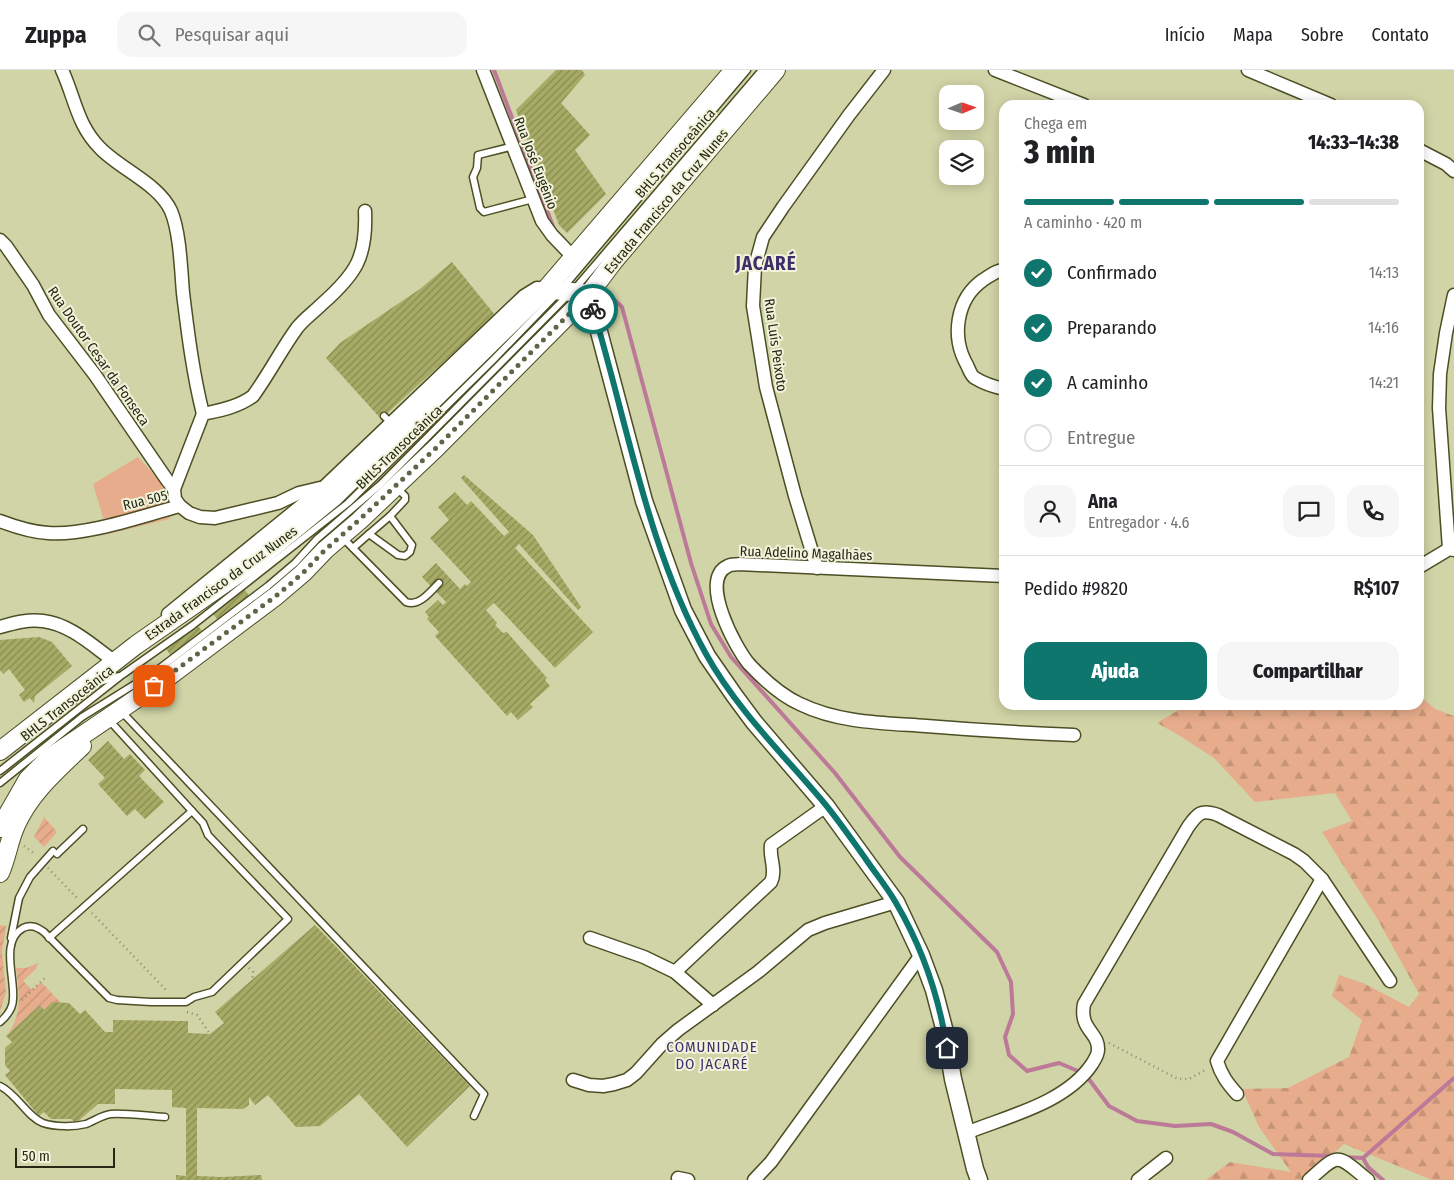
<!DOCTYPE html>
<html lang="pt">
<head>
<meta charset="utf-8">
<style>
  :root { --surface:#fff; --page:#f6f6f6; --text:#202124; --muted:#757577; --line:#e0e0e0; --accent:#0f766e }
  body { margin:0; font-family:"Fira Sans Condensed",sans-serif; background:var(--page); color:var(--text); height:100vh; display:flex; flex-direction:column; font-size:19px; white-space:nowrap }
  * { box-sizing:border-box; margin:0 }
  p { font-size:16px; color:var(--muted) }
  .icon { flex:none; width:28px; height:28px; fill:none; stroke:currentColor; stroke-width:2; stroke-linecap:round; stroke-linejoin:round }
  .map { position:relative; flex:1; overflow:hidden }
  .panel { position:absolute; left:999px; top:30px; width:425px; height:610px; display:flex; flex-direction:column; background:var(--surface); border-radius:15px; box-shadow:0 2px 12px #0003 }
  .panel>* { flex:none }
  .needle { width:32px; rotate:88deg }
  .fabs { position:absolute; left:939px; top:15px; display:grid; gap:10px }
  .fabs a { display:grid; place-items:center; width:45px; height:45px; border-radius:10px; background:var(--surface); box-shadow:0 2px 12px #0003; font-size:25px }
  .scale { position:absolute; left:15px; bottom:12px; width:100px; box-sizing:border-box; padding-left:5px; border:2px solid #262715; border-top:0; font-size:14px; line-height:18px; white-space:nowrap; color:#262715; -webkit-text-stroke:4px #f1f3db; paint-order:stroke }
  .pin { position:absolute; display:grid; place-items:center; width:42px; height:42px; color:#fff; margin:-21px; border-radius:10px; box-shadow:0 2px 8px #0006 }
  .courier { position:absolute; display:grid; place-items:center; width:50px; height:50px; margin:-25px; border:4px solid #0f766e; border-radius:50%; background:#fff; color:#222; box-shadow:0 1px 6px #0007 }
  .headline em { font-style:normal; font-weight:800 }
  .headline div { display:flex; flex-direction:column-reverse }
  .headline { display:flex; align-items:center; justify-content:space-between; height:85px; padding:0 25px }
  h1 { font-size:32px; font-weight:800; line-height:38px }
  .bar { display:grid; grid-template-columns:repeat(4,1fr); gap:8px 5px; align-content:center; height:60px; padding:0 25px }
  .bar i { height:6px; border-radius:4px; background:var(--line) }
  .bar .on { background:var(--accent) }
  .bar p { grid-column:span 4 }
  .line { display:flex; align-items:center; gap:12px; padding:0 25px; border-top:1px solid var(--line) }
  .line div { flex:1 }
  .round { display:grid; place-items:center; flex:none; width:52px; height:52px; border-radius:15px; background:var(--page) }
  ol { padding:0 25px; list-style:none }
  li { display:flex; align-items:center; gap:15px; height:55px }
  li p { margin-inline-start:auto }
  li .icon { padding:5px; border-radius:50%; background:var(--accent); color:#fff; stroke-width:4 }
  li:last-child { color:var(--muted) }
  li i { width:28px; height:28px; border:2px solid var(--line); border-radius:50% }
  .cta { display:flex; gap:10px; margin-top:auto; padding:10px 25px }
  .cta a { flex:1; height:58px; border-radius:15px; background:var(--accent); color:#fff; font-size:20px; font-weight:800; line-height:58px; text-align:center }
  .cta a+a { background:var(--page); color:var(--text) }
  header { display:flex; align-items:center; gap:30px; box-sizing:border-box; height:70px; padding:0 25px; background:var(--surface); border-bottom:1px solid var(--line) }
  header strong { font-size:24px }
  nav { display:flex; gap:28px; margin-inline-start:auto; font-size:18px }
  .search { width:350px; height:45px; background:var(--page); display:flex; align-items:center; gap:12px; box-sizing:border-box; padding:0 18px; border-radius:15px; color:var(--muted); font-size:19px }
  .map>svg:first-child { display:block }
</style>
</head>
<body>
<header>
<strong>Zuppa</strong>
<div class="search"><svg class="icon" aria-label="search" viewBox="0 0 24 24"><circle cx="10" cy="10" r="6"/><path d="M15 15l6 6"/></svg>Pesquisar aqui</div>
<nav><a>Início</a><a>Mapa</a><a>Sobre</a><a>Contato</a></nav>
</header>
<div class="map">
<svg width="1454" height="1110" viewBox="0 0 1454 1110">
  <defs>
    <pattern id="forest-firs" width="22" height="20" patternUnits="userSpaceOnUse" patternTransform="scale(1.25)"><rect width="22" height="20" fill="#e6ac8b"/><path d="M5 1l3.5 6h-7zM16 11l3.5 6h-7z" fill="#c59477"/></pattern>
    <pattern id="garden-furrows" width="10" height="10" patternUnits="userSpaceOnUse" patternTransform="scale(1.25)"><rect width="10" height="10" fill="#e6ac8b"/><path d="M-1 1l2-2M0 10L10 0M9 11l2-2" fill="none" stroke="#c59477"/></pattern>
    <pattern id="building-hatch" width="6" height="6" patternUnits="userSpaceOnUse" patternTransform="scale(1.25)"><rect width="6" height="6" fill="#a7ab65"/><path d="M-1 1l2-2M0 6l6-6M5 7l2-2" fill="none" stroke="#888b52"/></pattern>
  </defs>
  <rect width="100%" height="100%" fill="#d0d4a6"/>
  <path fill="url(#forest-firs)" d="M1419 625 1435 639 1454 646V1110H1432L1344 1074 1304 1110H1206L1230 1092 1291 1102 1259 1057 1242 1019 1288 1018 1349 987 1362 950 1332 926 1339 905 1363 913 1409 937 1419 924 1378 850 1322 762 1352 751 1335 723 1255 732 1214 688 1177 664 1157 653 1187 635H1419Z"/>
  <g fill="url(#garden-furrows)">
    <path d="M44 747 57 762 44 777 34 767Z"/>
    <path d="M0 855 6 856 2 882 6 923 0 941Z"/>
    <path d="M38 893 36 899 23 911 32 920 41 912 61 933 44 940 40 935 8 964C23 942 19 923 16 898H26Z"/>
  </g>
  <path fill="#e6ac8b" d="M138 387 160 411 173 438 169 449 108 464 93 414Z"/>
  <g fill="none" stroke-linecap="round" stroke-linejoin="round">
    <g stroke="#bd7998" stroke-width="4">
      <path d="M494 0 554 159"/>
      <path d="M606 222 622 237 691 493 711 554 731 587 835 703 900 787 997 882 1011 912 1013 944 1005 967 1009 985 1027 1001 1059 993 1085 1004 1109 1036 1137 1051 1175 1056 1211 1054 1233 1062 1273 1084 1331 1086"/>
      <path d="M1343 1087 1363 1088 1454 1008"/>
      <path d="M1363 1088 1368 1097 1383 1110"/>
    </g>
  </g>
  <g fill="url(#building-hatch)">
    <path d="M556 0H582L585 5 561 33 590 65 575 80 606 124 567 163 559 155 516 40Z"/>
    <path d="M452 192 495 245 381 349 326 288 340 273 420 219Z"/>
    <path d="M464 405 533 465 581 537 578 540 519 474 515 478 593 562 555 598 494 533 486 540 497 553 495 555 503 563 507 562 547 608 545 610 550 616 530 634 533 637 518 650 511 642 507 646 435 566 439 562 427 549 429 547 425 542 438 530 443 535 446 532 422 507 436 493 460 519 465 514 467 516 471 512 430 468 449 450 438 437 455 422 467 435 471 431 504 466 509 462 461 408Z"/>
    <path d="M245 520 250 527 218 550 213 544Z"/>
    <path d="M198 556 203 562 171 586 166 579Z"/>
    <path d="M39 567 52 572 72 596 35 626 34 633 30 628 24 632 19 625 25 620 9 599 3 604 0 600V570Z"/>
    <path d="M108 671 124 689 130 684 145 700 139 706 164 732 145 749 135 739 127 746 98 714 105 708 88 690Z"/>
    <path d="M315 855 470 1016 407 1077 359 1024 320 1056 296 1057 268 1025 255 1035 249 1027V1035L243 1039 197 1038V1106L223 1107 261 1105 262 1110H176V1105L186 1106V1038L172 1037V1020L115 1019V1034H98L76 1053 71 1049H51L44 1042 39 1046 5 1005 10 1001 5 995V978L12 972 6 966 40 935 44 940 52 932 69 933 80 944 85 940 105 962H113V950L181 951H188V963L210 964 224 953 215 942Z"/>
  </g>
  <g fill="none" stroke-linecap="round" stroke-linejoin="round">
    <g stroke="#4c4e24" stroke-width="9">
      <g id="service">
        <path d="M514 76 478 85 477 98 473 107 480 138 484 142 533 129"/>
        <path d="M384 346 392 354"/>
        <path d="M369 464 390 446"/>
        <path d="M342 467 406 532C419 537 430 522 439 513"/>
        <path d="M353 478 369 464 398 485 405 486 410 482 412 475 390 446 405 430V426L397 418"/>
        <path d="M97 613 119 606"/>
        <path d="M121 641 484 1024 474 1046"/>
        <path d="M0 701 122 605 193 555 348 433 494 289 560 221 747 0"/>
        <path d="M0 713 82 647 156 601 268 516 295 493 317 469 381 414 579 214 762 0"/>
        <path d="M57 784 83 759"/>
        <path d="M11 868 19 828 30 807 53 781"/>
        <path d="M49 868 192 741 109 650"/>
        <path d="M0 952C7 946 13 939 13 929 15 907 0 871 23 858 31 854 37 857 44 862L109 928 117 930 151 932H186L194 927 212 922 288 849 208 765 203 753 192 741"/>
        <path d="M0 1016C17 1024 27 1047 43 1053 55 1057 74 1057 86 1054 94 1051 102 1045 111 1044 128 1043 147 1046 165 1047"/>
      </g>
    </g>
    <g stroke="#4c4e24" stroke-width="15">
      <g id="minor">
        <path d="M62 0C75 28 77 55 100 78 120 99 159 114 171 141 180 162 181 200 183 223 188 264 193 304 203 344"/>
        <path d="M483 0 542 151 552 165 574 188"/>
        <path d="M995 0 1084 35"/>
        <path d="M1248 0 1331 35"/>
        <path d="M1419 80 1446 94 1454 101"/>
        <path d="M0 170 6 176 33 215 49 245 95 305 167 410 174 419"/>
        <path d="M1004 200C995 201 991 205 983 210 956 229 951 267 967 295 969 299 971 306 975 308 983 313 995 317 1004 319"/>
        <path d="M180 436 175 429 174 419 203 344C221 340 238 337 253 326 269 304 281 280 297 258 304 249 314 242 322 234 356 204 367 187 365 141"/>
        <path d="M0 451C16 457 31 462 48 463 87 466 141 446 180 436L189 443 200 447 215 448 278 433 299 423 320 418"/>
        <path d="M1449 479 1439 338 1440 304 1446 263 1454 225"/>
        <path d="M1419 497 1449 479 1454 480"/>
        <path d="M817 498 795 426 766 317 753 236 755 196 763 167 783 137 849 45 884 0"/>
        <path d="M1004 506 739 494C736 495 731 494 728 496 698 509 736 579 749 594 764 610 780 625 800 634 839 653 884 653 926 656 975 660 1024 663 1074 665"/>
        <path d="M168 544 323 418 524 226 537 218 546 219"/>
        <path d="M0 557C14 553 28 549 43 551 70 554 93 576 114 591"/>
        <path d="M590 868 644 887 675 902 713 935"/>
        <path d="M675 902 771 812C777 800 769 788 771 775L826 736"/>
        <path d="M573 1010 589 1015 603 1016 614 1014 627 1010 636 1003 662 974 678 960 758 902 808 860 825 853 896 832"/>
        <path d="M1237 1024C1228 1014 1221 1005 1217 991L1322 809"/>
        <path d="M966 1063C1008 1046 1066 1033 1092 994 1095 989 1098 985 1098 980 1099 962 1079 960 1084 934L1188 757C1198 743 1201 739 1218 745L1294 784 1304 791 1322 809 1390 911"/>
        <path d="M678 1108 688 1110"/>
        <path d="M754 1110 771 1092 921 885"/>
        <path d="M1138 1110 1166 1088"/>
        <path d="M1309 1110C1340 1082 1336 1084 1368 1110"/>
      </g>
    </g>
    <g stroke="#4c4e24" stroke-width="19">
      <path id="tertiary" d="M589 224 644 431 683 540 707 586 734 625 754 652 826 736 896 832 921 885 934 920 945 962 953 1009 975 1099 979 1110"/>
    </g>
    <g stroke="#4c4e24" stroke-width="20">
      <g id="secondary">
        <path d="M546 219 589 224"/>
        <path d="M0 681 136 575 251 495 334 427 546 219 734 0"/>
        <path d="M0 758 28 709 49 688 164 610 276 526 303 503 325 480 359 451 436 378 589 224 613 192 776 0"/>
        <path d="M0 803C7 787 9 770 16 755 30 723 57 700 82 676"/>
      </g>
    </g>
    <g stroke="#8b8d6b" stroke-width="2.5" stroke-dasharray="1 4" stroke-linecap="butt">
      <path d="M24 776 36 785"/>
      <path d="M48 798 79 830"/>
      <path d="M92 843 168 922"/>
      <path d="M249 898 253 902 252 911"/>
      <path d="M22 930 45 908"/>
      <path d="M187 942 197 945 210 964"/>
      <path d="M1109 973 1178 1009H1189L1207 999"/>
    </g>
    <use href="#service" stroke="#fff" stroke-width="6"/>
    <use href="#minor" stroke="#fff" stroke-width="12"/>
    <use href="#tertiary" stroke="#fff" stroke-width="16"/>
    <use href="#secondary" stroke="#fff" stroke-width="18"/>
  </g>
  <g fill="none" stroke-linecap="round" stroke-linejoin="round">
    <path stroke="#626448" stroke-width="5" stroke-dasharray="0 9" d="M154 616 276 526 303 503 325 480 359 450 436 378 589 224 593 239"/>
    <path stroke="#0f766e" stroke-width="6" d="M593 239C628 355 647 477 706 584 737 640 784 685 825 734 839 751 852 770 865 788 875 803 887 817 896 833 922 877 939 927 947 978"/>
  </g>
  <g text-anchor="middle" stroke-width="4" stroke-linejoin="round" paint-order="stroke">
    <g font-size="14" fill="#262715" stroke="#f1f3db">
      <text transform="translate(675 83) rotate(-49)" y="5">BHLS Transoceânica</text>
      <text transform="translate(536 93) rotate(69)" y="5">Rua José Eugênio</text>
      <text transform="translate(666 131) rotate(-50)" y="5">Estrada Francisco da Cruz Nunes</text>
      <text transform="translate(776 275) rotate(82)" y="5">Rua Luís Peixoto</text>
      <text transform="translate(99 286) rotate(55)" y="5">Rua Doutor Cesar da Fonseca</text>
      <text transform="translate(399 377) rotate(-44)" y="5">BHLS Transoceânica</text>
      <text transform="translate(145 430) rotate(-14)" y="5">Rua 505</text>
      <text transform="translate(806 483) rotate(2)" y="5">Rua Adelino Magalhães</text>
      <text transform="translate(221 513) rotate(-36)" y="5">Estrada Francisco da Cruz Nunes</text>
      <text transform="translate(67 633) rotate(-38)" y="5">BHLS Transoceânica</text>
    </g>
    <g font-size="15" letter-spacing="1" fill="#3e2f6b" stroke="#f1f3db">
      <text x="712" y="982">COMUNIDADE<tspan x="712" dy="17">DO JACARÉ</tspan></text>
    </g>
    <g font-size="19" font-weight="bold" letter-spacing="1" fill="#3e2f6b" stroke="#f1f3db">
      <text x="766" y="200">JACARÉ</text>
    </g>
  </g>
</svg>
<div class="fabs">
<a><svg class="needle" viewBox="-14 -14 28 28"><path d="M0-13l5 13h-10z" fill="#e53935"/><path d="M0 13l5-13h-10z" fill="#757577"/></svg></a>
<a><svg class="icon" aria-label="layers" viewBox="0 0 24 24"><path d="M12 4l9 5-9 5-9-5zM3 14l9 5 9-5"/></svg></a>
</div>
<div class="scale">50 m</div>
<div class="pin" style="left:154px;top:616px;background:#ea580c"><svg class="icon" aria-label="bag" viewBox="0 0 24 24"><path d="M5 8h14l-1 12H6zM9 8a3 3 0 0 1 6 0"/></svg></div>
<div class="pin" style="left:947px;top:978px;background:#1f2937"><svg class="icon" aria-label="home" viewBox="0 0 24 24"><path d="M3 11l9-7 9 7M6 9v11h12V9"/></svg></div>
<div class="courier" style="left:593px;top:239px"><svg class="icon" aria-label="bike" viewBox="0 0 24 24"><circle cx="6" cy="16" r="4"/><circle cx="18" cy="16" r="4"/><path d="M6 16l4-8h5l3 8M10 8l3 8H6M13 5h3"/></svg></div>
<section class="panel">
<div class="headline"><div><h1>3 min</h1><p>Chega em</p></div><em>14:33–14:38</em></div>
<div class="bar"><i class="on"></i><i class="on"></i><i class="on"></i><i></i><p>A caminho · 420 m</p></div>
<ol>
<li><svg class="icon" aria-label="check" viewBox="0 0 24 24"><path d="M5 12l5 5 9-10"/></svg>Confirmado<p>14:13</p></li>
<li><svg class="icon" aria-label="check" viewBox="0 0 24 24"><path d="M5 12l5 5 9-10"/></svg>Preparando<p>14:16</p></li>
<li><svg class="icon" aria-label="check" viewBox="0 0 24 24"><path d="M5 12l5 5 9-10"/></svg>A caminho<p>14:21</p></li>
<li><i></i>Entregue</li>
</ol>
<div class="line" style="height:90px"><a class="round"><svg class="icon" aria-label="person" viewBox="0 0 24 24"><circle cx="12" cy="8" r="4"/><path d="M4 21q1-7 8-7t8 7"/></svg></a><div><b>Ana</b><p>Entregador · 4.6</p></div><a class="round"><svg class="icon" aria-label="chat" viewBox="0 0 24 24"><path d="M4 5h16v11H9l-5 4z"/></svg></a><a class="round"><svg class="icon" aria-label="phone" viewBox="0 0 24 24"><path d="M5 4h4l2 5-3 2q2 4 5 5l2-3 5 2v4C11 20 4 13 5 4z"/></svg></a></div>
<div class="line" style="height:65px"><div>Pedido #9820</div><b>R$107</b></div>
<div class="cta"><a>Ajuda</a><a>Compartilhar</a></div>
</section>
</div>
</body>
</html>
